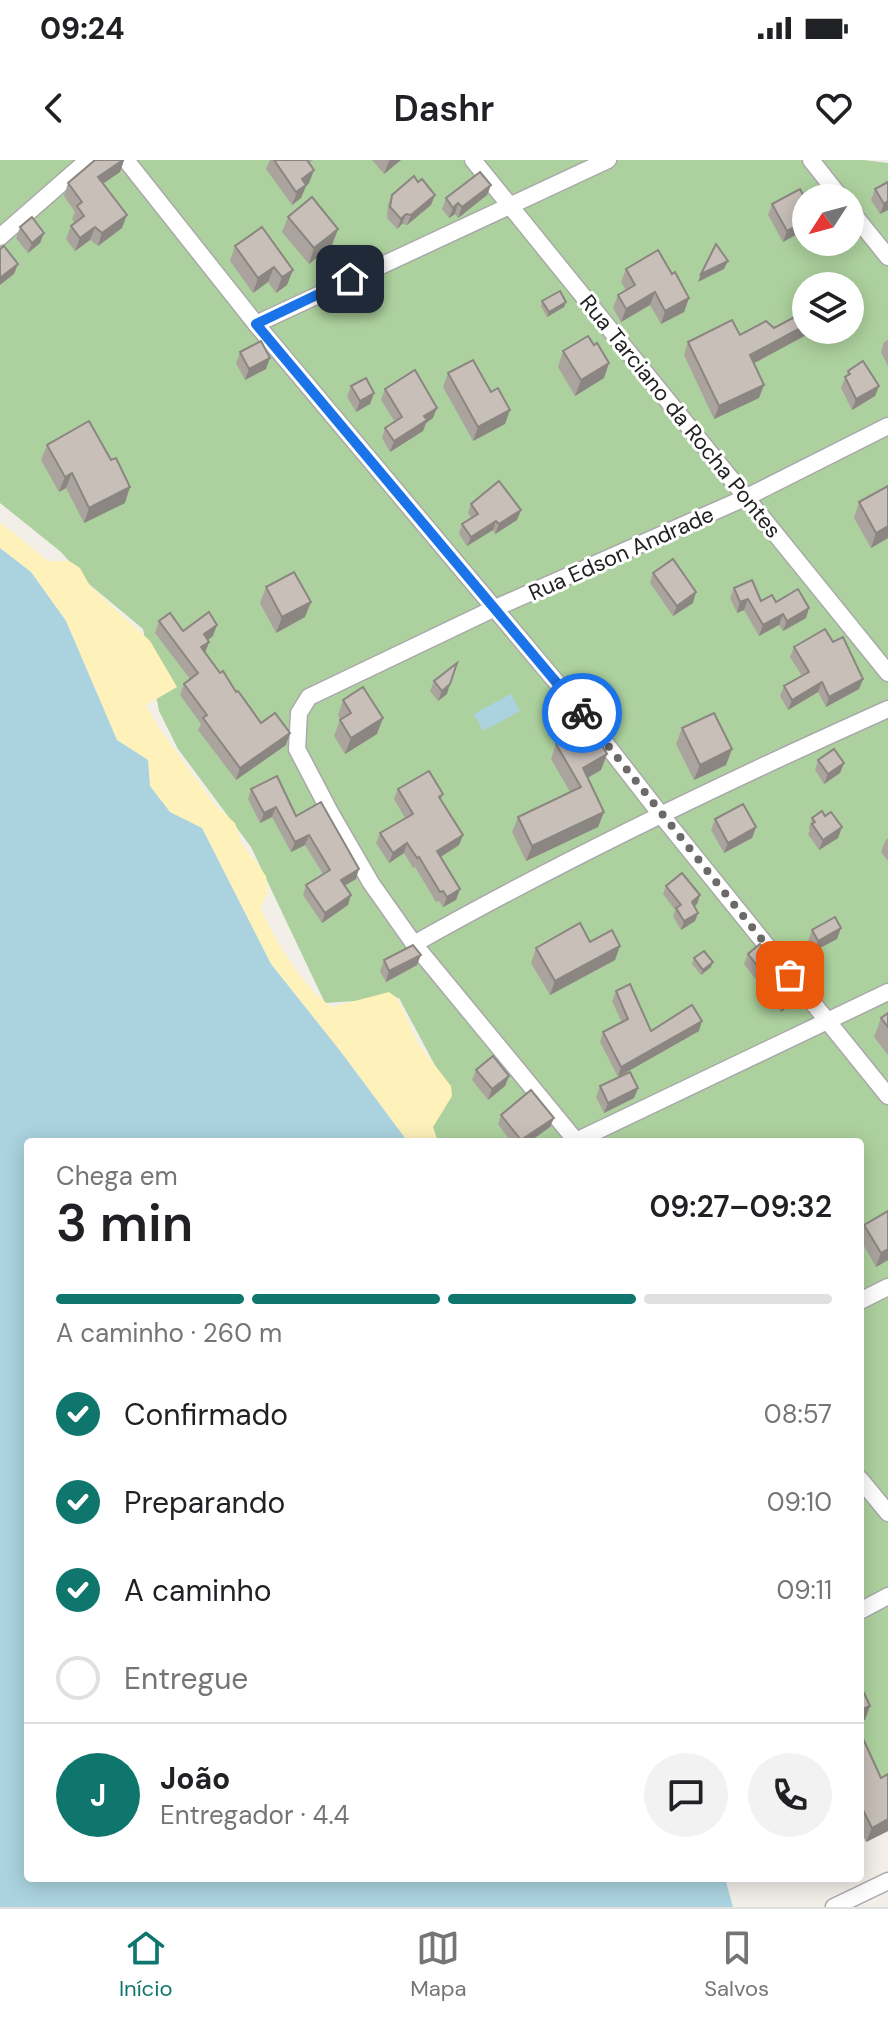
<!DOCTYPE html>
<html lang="pt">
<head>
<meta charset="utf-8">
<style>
  :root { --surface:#fff; --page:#f2f2f2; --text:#202124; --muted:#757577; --line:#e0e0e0; --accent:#0f766e }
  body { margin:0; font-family:"DM Sans",sans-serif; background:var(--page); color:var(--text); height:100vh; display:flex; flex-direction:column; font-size:30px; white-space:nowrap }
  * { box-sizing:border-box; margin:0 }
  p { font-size:26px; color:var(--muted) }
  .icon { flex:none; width:44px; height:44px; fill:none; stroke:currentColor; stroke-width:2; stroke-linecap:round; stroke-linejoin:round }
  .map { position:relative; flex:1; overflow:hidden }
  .sheet { position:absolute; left:24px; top:978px; width:840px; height:744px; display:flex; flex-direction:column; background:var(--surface); border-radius:8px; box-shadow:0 4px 20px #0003 }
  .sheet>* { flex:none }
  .needle { width:52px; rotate:234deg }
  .buttons { position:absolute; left:792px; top:24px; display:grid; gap:16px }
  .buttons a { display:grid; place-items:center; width:72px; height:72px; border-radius:50%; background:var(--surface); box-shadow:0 4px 20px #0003; font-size:40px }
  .pin { position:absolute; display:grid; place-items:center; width:68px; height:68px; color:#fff; margin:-34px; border-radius:16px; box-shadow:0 4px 12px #0006 }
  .courier { position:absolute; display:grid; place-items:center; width:80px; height:80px; margin:-40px; border:6px solid #1a73e8; border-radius:50%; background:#fff; color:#222; box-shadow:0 2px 10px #0007 }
  .head em { font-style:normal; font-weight:600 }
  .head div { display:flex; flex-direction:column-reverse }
  .head { display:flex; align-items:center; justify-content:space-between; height:136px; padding:0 32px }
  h1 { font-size:52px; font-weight:600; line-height:60px }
  .bar { display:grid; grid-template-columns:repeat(4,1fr); gap:12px 8px; align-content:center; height:96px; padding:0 32px }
  .bar i { height:10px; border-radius:6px; background:var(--line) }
  .bar .current { background:var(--accent) }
  .bar p { grid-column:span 4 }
  .line { display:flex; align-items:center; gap:20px; padding:0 32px; border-top:2px solid var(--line) }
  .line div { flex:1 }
  .round { display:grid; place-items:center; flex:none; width:84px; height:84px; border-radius:42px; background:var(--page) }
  ol { padding:0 32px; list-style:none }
  li { display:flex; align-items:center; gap:24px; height:88px }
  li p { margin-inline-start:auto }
  li .icon { padding:8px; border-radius:50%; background:var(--accent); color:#fff; stroke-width:4 }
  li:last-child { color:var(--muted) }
  li i { width:44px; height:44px; border:4px solid var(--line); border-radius:50% }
  .status { display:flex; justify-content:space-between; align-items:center; height:56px; padding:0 40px; background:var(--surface); direction:ltr }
  .status svg { height:22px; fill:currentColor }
  header { display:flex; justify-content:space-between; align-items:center; height:104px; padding:0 32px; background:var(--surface); font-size:36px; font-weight:600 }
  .menu { display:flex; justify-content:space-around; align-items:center; height:112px; border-top:2px solid var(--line); background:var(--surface); font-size:22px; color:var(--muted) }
  .menu a { display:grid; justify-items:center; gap:4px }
  .menu .current { color:var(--accent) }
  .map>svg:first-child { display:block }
</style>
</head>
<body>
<div class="status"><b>09:24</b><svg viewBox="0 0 49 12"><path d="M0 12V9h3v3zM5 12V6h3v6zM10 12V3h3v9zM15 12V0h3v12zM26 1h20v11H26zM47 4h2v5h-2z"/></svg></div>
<header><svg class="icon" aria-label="back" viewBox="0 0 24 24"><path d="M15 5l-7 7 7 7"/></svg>Dashr<svg class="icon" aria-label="heart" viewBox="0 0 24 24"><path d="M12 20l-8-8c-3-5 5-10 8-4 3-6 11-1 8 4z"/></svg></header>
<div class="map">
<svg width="888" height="1747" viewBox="0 0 888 1747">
  <rect width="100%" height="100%" fill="#f2efe9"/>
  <path fill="#add19e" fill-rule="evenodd" d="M0 0H864L888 3V1639L860 1653V982H433L422 965 446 926 399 838 325 843 251 687 178 589 159 551 143 469 89 424 61 392 0 343ZM806 38H850V82H806ZM806 126H850V170H806Z"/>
  <path fill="#fff1ba" d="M0 362 48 401H69L80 408 90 426 150 481 177 527 146 545 157 565 214 644 235 663 241 682 266 716 268 734 260 748C278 783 300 825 332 847L389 832 397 838 419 885 451 926 452 936 433 967 438 982H408L341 892 271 804 202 668 170 652 150 626 147 600 117 580 66 461 31 412 0 388Z"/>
  <g fill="#aad3df">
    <path d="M0 388 31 412 66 461 117 580 148 600 150 626 170 652 202 668 271 804 341 892 408 982H28V1718H725L733 1747H0Z"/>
    <path d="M511 534 520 551 483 571 474 554Z"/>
  </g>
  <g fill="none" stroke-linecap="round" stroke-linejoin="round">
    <g stroke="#a9a9a9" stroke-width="19">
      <g id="street">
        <path d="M126 0 256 164 578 548 662 656 888 936"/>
        <path d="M473 0 888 513"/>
        <path d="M811 0 841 38"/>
        <path d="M850 50 888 97"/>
        <path d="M0 77 88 0"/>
        <path d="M256 164 608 0"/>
        <path d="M414 784C568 697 727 621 888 549"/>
        <path d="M576 981 888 832"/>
        <path d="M577 982 414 784 371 723 330 652 297 589 299 553 309 537 493 449 747 337 888 266"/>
        <path d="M860 1141 888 1127"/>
        <path d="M860 1319 888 1353"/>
        <path d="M860 1451 888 1436"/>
        <path d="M834 1747 888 1721"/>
      </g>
    </g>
    <use href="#street" stroke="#fff" stroke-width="16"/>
  </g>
  <g fill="#aba49e">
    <path d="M95 0H124L120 12 103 23 122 68 98 86 90 80 75 91 66 79 71 66 75 63 72 59 75 52 64 36 68 23Z"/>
    <path d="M270 0H313L309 3 314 10 309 23 306 26 301 38 292 45 266 9Z"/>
    <path d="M372 0H401L384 14Z"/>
    <path d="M888 22V50L880 54 871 40 875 29Z"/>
    <path d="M491 25 487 35 458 58 455 54 449 58 442 49 446 38Z"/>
    <path d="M392 35 431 45 407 65 402 64 397 69 387 58 388 45Z"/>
    <path d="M806 41V69L783 82 768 55 772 44Z"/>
    <path d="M288 57 338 69 332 85 309 104 282 72Z"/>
    <path d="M20 67 44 73 40 83 28 93 16 78Z"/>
    <path d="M262 67 287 125 276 133 268 122 253 133 230 101 235 86Z"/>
    <path d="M626 109 672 114 689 138 684 152 661 164 650 145 621 162 613 148 618 135 626 130 621 122Z"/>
    <path d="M542 141 564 147 547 157 541 146Z"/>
    <path d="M774 168 809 170 808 174 753 204 759 238 714 259 684 195 688 182 740 175Z"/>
    <path d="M888 180V206L881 192 884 182Z"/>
    <path d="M594 185 609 203 604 218 575 236 558 207 563 191Z"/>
    <path d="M240 192 266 209 245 220 236 203Z"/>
    <path d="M848 211 879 226 875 236 852 250 841 228Z"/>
    <path d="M448 213 491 232 505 264 473 281 443 227Z"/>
    <path d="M351 226 374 233 370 244 356 252 347 237Z"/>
    <path d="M385 229 433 258 426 263 423 271 390 292 382 278 385 268 395 262 381 240Z"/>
    <path d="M47 285 125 343 84 363 66 328 59 332 41 300Z"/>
    <path d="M859 342 888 378 871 388 854 358Z"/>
    <path d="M471 344 521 350 517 360 495 374 493 370 467 386 459 374 462 364 471 358 468 353Z"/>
    <path d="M653 413 693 443 673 456 650 423Z"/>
    <path d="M266 427 305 457 276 473 260 443Z"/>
    <path d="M734 428 761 441 776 442 806 458 783 471 779 465 759 476 744 450 737 453 730 438Z"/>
    <path d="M159 461 183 471 213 476 208 480 209 482 205 492 220 513 261 563 286 585 236 620 198 570 201 564 180 535 184 524 190 519 155 473Z"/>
    <path d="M833 482 863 519 859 529 826 547 818 532 788 550 780 536 784 526 802 516 790 497 794 487Z"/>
    <path d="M434 521 447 534 438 541 430 531Z"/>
    <path d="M343 540 377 574 345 594 334 576 340 560 338 555Z"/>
    <path d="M682 568 732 589 726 605 694 620 676 584Z"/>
    <path d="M556 584 607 594 601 610 588 618 604 652 598 667 526 701 512 672 518 657 570 632 551 599Z"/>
    <path d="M818 600 844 603 840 613 824 624 815 610Z"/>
    <path d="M251 629 296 656 356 719 344 726 348 745 322 763 303 735 306 725 323 714 305 685 291 692 272 657 260 663 248 639Z"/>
    <path d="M398 629 443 634 441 640 463 675 459 685 441 697 460 729 456 740 443 747 439 741 436 742 415 707 413 708 404 693 389 703 376 683 380 673 405 658 394 639Z"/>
    <path d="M825 656 842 667 838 678 819 690 808 674 810 670 809 668 812 658Z"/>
    <path d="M715 659 756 667 752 678 724 693 711 670Z"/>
    <path d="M888 678V701L881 692 885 681Z"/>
    <path d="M666 726 700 735 697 744 694 746 698 753 695 761 681 770 673 756 675 750 663 734Z"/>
    <path d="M812 770 837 779 814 791 808 781Z"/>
    <path d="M590 782 620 786 615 800 550 835 531 803 536 788Z"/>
    <path d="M748 794 794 842 781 852 744 804Z"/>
    <path d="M694 798 711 807 701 815 692 804Z"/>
    <path d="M384 800 417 805 386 822 380 811Z"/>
    <path d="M616 831 651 871H699L618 917 600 882 603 872 622 863 612 841Z"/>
    <path d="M888 853V895L874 877 881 858Z"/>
    <path d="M476 910 509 916 505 926 488 940 472 920Z"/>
    <path d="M600 926 638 928 634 938 604 953 596 937Z"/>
    <path d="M501 955 550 967 529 982H511L498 964Z"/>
    <path d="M864 1065 888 1100 876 1107 860 1079Z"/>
    <path d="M860 1572 881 1618 888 1614V1671L866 1682 860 1669Z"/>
  </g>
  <g fill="#8b8681">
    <path d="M123 0H124L120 12 94 30 98 17Z"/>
    <path d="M390 0H401L384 14 389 1Z"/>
    <path d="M314 10 309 23 306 26 301 38 292 45 302 19Z"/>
    <path d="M491 25 487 35 458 58 462 47Z"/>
    <path d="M435 35 431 45 407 65 411 55Z"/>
    <path d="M888 41V50L880 54 884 44Z"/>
    <path d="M458 43 455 54 449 58 453 48Z"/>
    <path d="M406 54 402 64 397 69 401 59Z"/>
    <path d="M127 55 122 68 98 86 102 73Z"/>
    <path d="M806 61V69L783 82 787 71Z"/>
    <path d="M95 67 90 80 75 91 80 78Z"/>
    <path d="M338 69 332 85 309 104 314 88Z"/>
    <path d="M44 73 40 83 28 93 32 83Z"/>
    <path d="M728 101 724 109 698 122 701 114Z"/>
    <path d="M18 104 14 114 0 125V118Z"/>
    <path d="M274 107 268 122 253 133 258 118Z"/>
    <path d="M293 110 287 125 276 133 282 117Z"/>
    <path d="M655 132 650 145 621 162 626 149Z"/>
    <path d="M689 138 684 152 661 164 665 151Z"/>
    <path d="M566 142 564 147 547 157 549 152Z"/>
    <path d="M806 165V170H809L808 174 745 208 750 195Z"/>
    <path d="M270 198 266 209 245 220 249 209Z"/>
    <path d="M609 203 604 218 575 236 581 220Z"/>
    <path d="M764 225 759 238 714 259 719 246Z"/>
    <path d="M879 226 875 236 852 250 856 239Z"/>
    <path d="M374 233 370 244 356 252 360 241Z"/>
    <path d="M437 248 433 258 426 263 423 271 390 292 394 281 424 256Z"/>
    <path d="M510 250 505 264 473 281 478 267Z"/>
    <path d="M72 313 66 328 59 332 65 317Z"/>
    <path d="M130 327 125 343 84 363 89 348Z"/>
    <path d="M521 350 517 360 495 374 499 364Z"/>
    <path d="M496 361 493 370 467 386 471 377Z"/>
    <path d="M888 366V378L871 388 876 373Z"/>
    <path d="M696 432 693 443 673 456 677 446Z"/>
    <path d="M748 439 744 450 737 453 740 442Z"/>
    <path d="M311 442 305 457 276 473 282 457Z"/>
    <path d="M809 448 806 458 783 471 787 461Z"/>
    <path d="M783 454 779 465 759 476 763 465Z"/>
    <path d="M217 465 213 476 200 486 204 474Z"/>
    <path d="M209 482 205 493 201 487Z"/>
    <path d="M863 519 859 529 826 547 829 537Z"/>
    <path d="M822 522 818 532 788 550 792 540Z"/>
    <path d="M450 524 447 534 438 541 442 531Z"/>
    <path d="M383 558 377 574 345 594 351 578Z"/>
    <path d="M290 573 286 585 236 620 240 608Z"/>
    <path d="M732 589 726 605 694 620 700 605Z"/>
    <path d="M607 594 601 610 578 623 583 608Z"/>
    <path d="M844 603 840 613 824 624 828 614Z"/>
    <path d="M276 647 272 657 260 663 264 653Z"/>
    <path d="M604 652 598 667 526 701 532 686Z"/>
    <path d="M756 667 752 678 724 693 728 683Z"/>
    <path d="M842 667 838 678 819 690 823 680Z"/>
    <path d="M309 675 305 685 291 692 295 682Z"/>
    <path d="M463 675 459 685 434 701 437 691Z"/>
    <path d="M407 683 404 693 389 703 393 693Z"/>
    <path d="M359 709 356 719 337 730 341 720Z"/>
    <path d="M460 729 456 740 443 747 447 737Z"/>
    <path d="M351 735 348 745 322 763 325 753Z"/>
    <path d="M700 735 697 744 689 751 692 742Z"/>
    <path d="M698 753 695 761 681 770 684 761Z"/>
    <path d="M841 768 837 779 814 791 818 781Z"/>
    <path d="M620 786 615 800 550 835 555 821Z"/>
    <path d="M421 795 417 805 386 822 389 811Z"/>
    <path d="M713 802 711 807 701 815 703 810Z"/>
    <path d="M797 832 794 842 781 852 785 842Z"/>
    <path d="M702 861 699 871 618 917 621 907Z"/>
    <path d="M509 916 505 926 488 940 492 929Z"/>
    <path d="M638 928 634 938 604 953 608 943Z"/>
    <path d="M554 958 550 967 529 982H520L521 980Z"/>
    <path d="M888 1089V1100L876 1107 881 1093Z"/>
    <path d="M870 1546 865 1560 860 1562V1550Z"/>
    <path d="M888 1659V1671L866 1682 872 1668Z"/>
  </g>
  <g fill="#c7bfb8" stroke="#8b8681" stroke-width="2">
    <path d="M95 0H123L98 17 127 55 102 73 95 67 80 78 71 66 84 56 77 46 82 42 68 23Z"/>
    <path d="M274 0H307L314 10 302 19 306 25 296 32Z"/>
    <path d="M480 12 491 25 462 47 458 43 453 48 446 38Z"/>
    <path d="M414 16 418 22 422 19 435 35 411 55 406 54 401 59 390 47 392 35Z"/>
    <path d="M888 22V41L884 44 875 29Z"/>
    <path d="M800 29 806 41V61L787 71 772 44Z"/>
    <path d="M312 37 338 69 314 88 288 57Z"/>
    <path d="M32 57 44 73 32 83 20 67Z"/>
    <path d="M262 67 293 110 282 117 274 107 258 118 235 86Z"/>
    <path d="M716 84 728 101 701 114Z"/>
    <path d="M4 86 18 104 0 118V89Z"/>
    <path d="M658 90 672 114 675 112 689 138 665 151 655 132 626 149 618 135 635 125 626 109Z"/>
    <path d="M560 131 566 142 549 152 542 141Z"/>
    <path d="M806 151V165L750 195 764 225 719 246 688 182 732 160 740 175 766 161 774 168Z"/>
    <path d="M588 176 594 185 597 183 609 203 581 220 563 191Z"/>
    <path d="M261 181 270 198 249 209 240 192Z"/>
    <path d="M473 200 491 232 498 228 510 250 478 267 448 213Z"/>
    <path d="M863 201 879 226 856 239 845 217 850 214 848 211Z"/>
    <path d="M415 210 437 248 424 256 427 260 394 281 385 268 402 257 385 229Z"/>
    <path d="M366 218 374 233 360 241 351 226Z"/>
    <path d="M89 261 111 300 116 298 130 327 89 348 72 313 65 317 47 285Z"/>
    <path d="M499 321 521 350 499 364 496 361 471 377 462 364 478 354 471 344Z"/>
    <path d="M888 326V366L876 373 859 342Z"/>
    <path d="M673 399 696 432 677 446 653 413Z"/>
    <path d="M294 412 311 442 282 457 266 427Z"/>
    <path d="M752 420 761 441 772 435 776 442 798 429 809 448 787 461 783 454 763 465 748 439 740 442 734 428Z"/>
    <path d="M209 452 217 465 204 474 209 482 201 487 220 513 223 511 236 532 238 531 261 563 275 553 290 573 240 608 203 558 207 555 184 524 198 513 159 461 170 453 183 471Z"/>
    <path d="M825 469 833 482 843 477 863 519 829 537 822 522 792 540 784 526 809 512 794 487Z"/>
    <path d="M457 503 450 524 442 531 434 521Z"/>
    <path d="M363 527 383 558 351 578 340 560 351 553 343 540Z"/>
    <path d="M714 553 732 589 700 605 682 568Z"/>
    <path d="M590 564 607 594 583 608 604 652 532 686 518 657 581 627 556 584Z"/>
    <path d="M834 589 844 603 828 614 818 600Z"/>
    <path d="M429 611 443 634 439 637 463 675 437 691 460 729 447 737 443 731 440 732 419 697 417 698 407 683 393 693 380 673 413 654 398 629Z"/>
    <path d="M277 616 296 656 321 642 359 709 341 720 351 735 325 753 306 725 330 710 309 675 295 682 276 647 264 653 251 629Z"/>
    <path d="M743 644 756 667 728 683 715 659Z"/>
    <path d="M822 651 825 656 831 652 842 667 823 680 812 664 815 662 812 658Z"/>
    <path d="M682 713 700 735 692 742 698 753 684 761 676 748 681 745 666 726Z"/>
    <path d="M835 757 841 768 818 781 812 770Z"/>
    <path d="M580 763 590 782 612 770 620 786 555 821 536 788Z"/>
    <path d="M760 784 797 832 785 842 748 794Z"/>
    <path d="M413 785 421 795 389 811 384 800Z"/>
    <path d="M704 791 713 802 703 810 694 798Z"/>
    <path d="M630 824 651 871 692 845 702 861 621 907 603 872 628 859 616 831Z"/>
    <path d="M888 853V867L881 858Z"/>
    <path d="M493 896 509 916 492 929 476 910Z"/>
    <path d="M630 912 638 928 608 943 600 926Z"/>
    <path d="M531 930 554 958 521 980 501 955Z"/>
    <path d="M888 1051V1089L881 1093 864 1065Z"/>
    <path d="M864 1533 870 1546 860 1550V1535Z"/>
    <path d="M860 1572 881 1618 888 1614V1659L872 1668 860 1644Z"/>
  </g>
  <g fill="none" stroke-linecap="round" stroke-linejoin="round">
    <path stroke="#6b6a68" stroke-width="8" stroke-dasharray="0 14.4" d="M582 553 790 815"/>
    <path stroke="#1a73e8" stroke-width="10" d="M350 119 256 164 582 553"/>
  </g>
  <g text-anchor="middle" stroke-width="6" stroke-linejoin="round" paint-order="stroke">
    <g font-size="22" fill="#222" stroke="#fff">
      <text transform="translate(681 256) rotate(51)" y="8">Rua Tarciano da Rocha Pontes</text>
      <text transform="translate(621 393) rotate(-24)" y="8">Rua Edson Andrade</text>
    </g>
  </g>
</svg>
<div class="buttons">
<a><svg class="needle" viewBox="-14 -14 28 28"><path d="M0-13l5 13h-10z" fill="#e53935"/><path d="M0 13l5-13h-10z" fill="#757577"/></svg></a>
<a><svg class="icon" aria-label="layers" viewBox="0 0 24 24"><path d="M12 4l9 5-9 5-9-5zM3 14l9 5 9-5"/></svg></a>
</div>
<div class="pin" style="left:790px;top:815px;background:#ea580c"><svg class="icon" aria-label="bag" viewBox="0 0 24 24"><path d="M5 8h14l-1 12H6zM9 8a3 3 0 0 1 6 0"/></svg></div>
<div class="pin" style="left:350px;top:119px;background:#1f2937"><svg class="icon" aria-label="home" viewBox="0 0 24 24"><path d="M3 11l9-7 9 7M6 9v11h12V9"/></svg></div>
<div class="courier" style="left:582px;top:553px"><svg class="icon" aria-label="bike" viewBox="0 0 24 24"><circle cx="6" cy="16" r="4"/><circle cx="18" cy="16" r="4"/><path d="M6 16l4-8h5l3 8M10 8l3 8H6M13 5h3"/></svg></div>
<section class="sheet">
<div class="head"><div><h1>3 min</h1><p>Chega em</p></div><em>09:27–09:32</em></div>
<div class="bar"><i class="current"></i><i class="current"></i><i class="current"></i><i></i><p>A caminho · 260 m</p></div>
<ol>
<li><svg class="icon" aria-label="check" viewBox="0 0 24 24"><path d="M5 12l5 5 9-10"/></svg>Confirmado<p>08:57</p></li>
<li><svg class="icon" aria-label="check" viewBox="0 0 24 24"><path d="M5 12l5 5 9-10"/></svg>Preparando<p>09:10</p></li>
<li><svg class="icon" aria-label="check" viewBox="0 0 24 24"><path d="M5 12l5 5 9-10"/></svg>A caminho<p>09:11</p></li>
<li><i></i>Entregue</li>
</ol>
<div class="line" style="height:144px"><b class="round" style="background:var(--accent);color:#fff">J</b><div><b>João</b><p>Entregador · 4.4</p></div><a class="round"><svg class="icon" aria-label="chat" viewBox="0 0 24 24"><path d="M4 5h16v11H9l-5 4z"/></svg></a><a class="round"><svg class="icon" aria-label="phone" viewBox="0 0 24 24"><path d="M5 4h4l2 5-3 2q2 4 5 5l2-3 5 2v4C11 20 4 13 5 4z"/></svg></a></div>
</section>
</div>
<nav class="menu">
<a class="current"><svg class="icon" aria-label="home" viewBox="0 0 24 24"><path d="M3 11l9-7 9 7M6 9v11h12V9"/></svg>Início</a>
<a><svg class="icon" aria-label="map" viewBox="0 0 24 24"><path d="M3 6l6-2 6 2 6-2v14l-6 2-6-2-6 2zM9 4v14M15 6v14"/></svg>Mapa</a>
<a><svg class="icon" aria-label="saved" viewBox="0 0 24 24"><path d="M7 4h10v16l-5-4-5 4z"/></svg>Salvos</a>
</nav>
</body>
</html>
